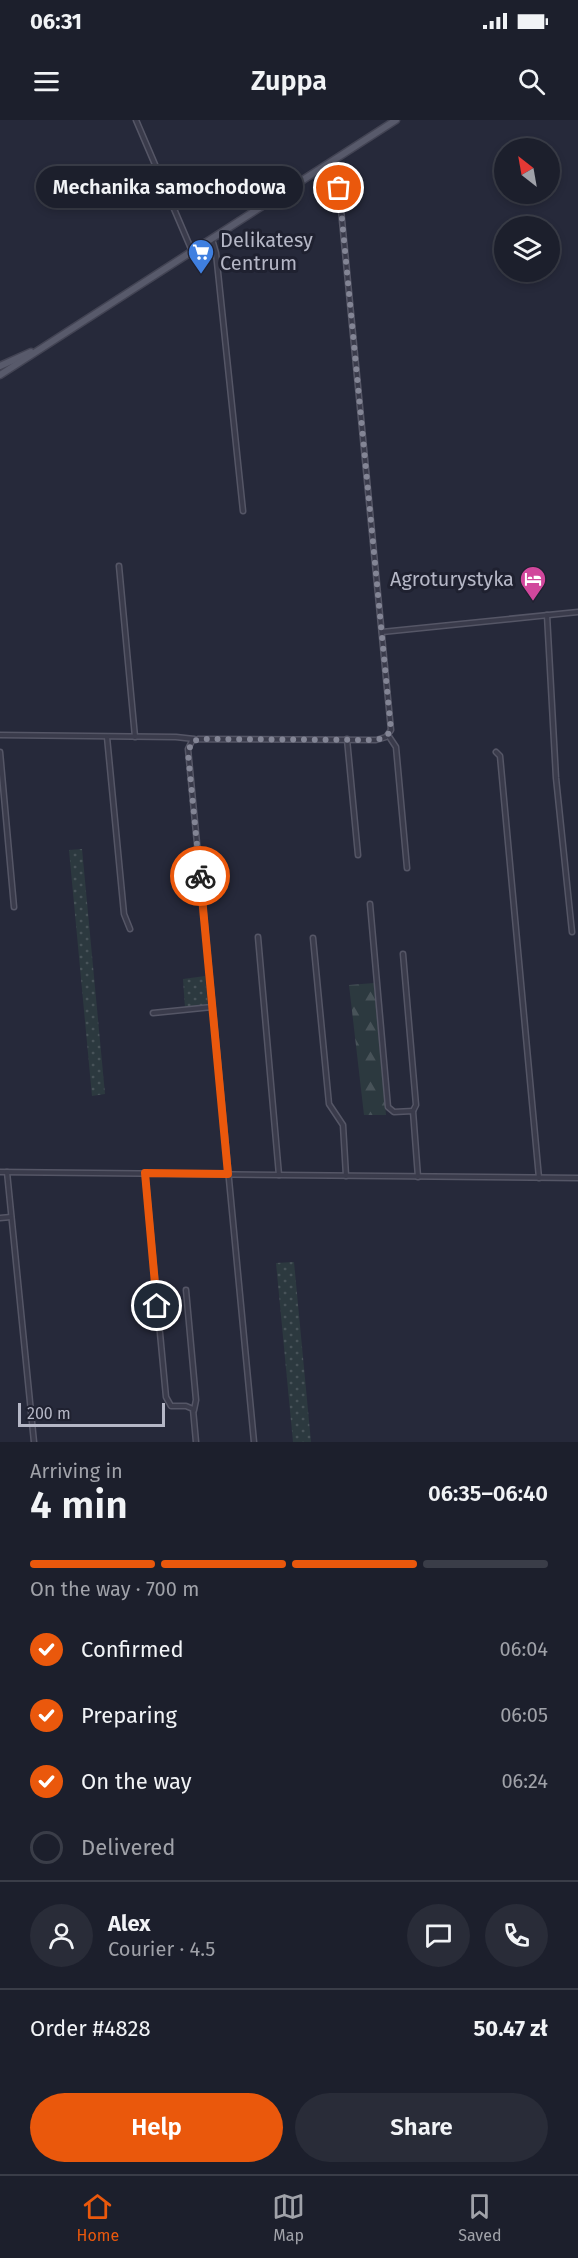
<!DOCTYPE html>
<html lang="en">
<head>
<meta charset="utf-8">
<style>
  :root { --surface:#1c1f2c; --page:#292c38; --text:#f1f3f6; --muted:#a0a2a9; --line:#3a3d48; --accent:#ea580c }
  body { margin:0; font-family:"Fira Sans",sans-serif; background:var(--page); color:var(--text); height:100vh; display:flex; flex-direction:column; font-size:22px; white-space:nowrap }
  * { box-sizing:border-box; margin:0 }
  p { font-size:20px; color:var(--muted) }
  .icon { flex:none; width:33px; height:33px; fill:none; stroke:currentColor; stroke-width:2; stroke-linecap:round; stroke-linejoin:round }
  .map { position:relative; height:1322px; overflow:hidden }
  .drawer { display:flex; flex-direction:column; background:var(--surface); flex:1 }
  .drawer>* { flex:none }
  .needle { width:39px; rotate:329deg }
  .fabs { position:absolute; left:494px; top:18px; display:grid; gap:12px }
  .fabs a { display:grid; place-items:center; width:66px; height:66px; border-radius:50%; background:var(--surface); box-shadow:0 3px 9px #0003,0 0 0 2px var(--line); font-size:30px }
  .scale { position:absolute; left:18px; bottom:15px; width:147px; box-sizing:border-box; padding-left:6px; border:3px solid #b5b7c6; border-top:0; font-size:16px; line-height:21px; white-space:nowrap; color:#b5b7c6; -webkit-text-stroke:4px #1f2130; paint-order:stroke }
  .pin { position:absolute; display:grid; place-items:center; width:51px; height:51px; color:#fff; margin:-26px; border:3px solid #fff; border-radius:50%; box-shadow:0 2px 6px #0007 }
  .courier { position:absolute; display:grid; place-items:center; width:60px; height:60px; margin:-30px; border:4px solid #ea580c; border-radius:50%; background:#fff; color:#222; box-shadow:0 2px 8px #0007 }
  .bubble { position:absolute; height:42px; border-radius:21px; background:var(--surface); box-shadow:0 3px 9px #0003,0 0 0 2px var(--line); font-size:20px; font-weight:600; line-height:42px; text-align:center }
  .overview em { font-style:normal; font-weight:600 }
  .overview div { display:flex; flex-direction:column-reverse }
  .overview { display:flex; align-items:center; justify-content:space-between; height:102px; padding:0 30px }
  h1 { font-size:39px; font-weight:600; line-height:45px }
  .bar { display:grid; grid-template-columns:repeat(4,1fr); gap:9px 6px; align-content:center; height:72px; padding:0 30px }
  .bar i { height:8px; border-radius:4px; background:var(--line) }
  .bar .selected { background:var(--accent) }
  .bar p { grid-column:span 4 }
  .line { display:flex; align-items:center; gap:15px; padding:0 30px; border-top:2px solid var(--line) }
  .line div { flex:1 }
  .round { display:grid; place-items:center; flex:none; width:63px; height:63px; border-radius:32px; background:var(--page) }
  ol { padding:0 30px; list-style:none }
  li { display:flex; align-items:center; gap:18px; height:66px }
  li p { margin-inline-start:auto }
  li .icon { padding:6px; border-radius:50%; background:var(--accent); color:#fff; stroke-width:4 }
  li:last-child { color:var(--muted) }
  li i { width:33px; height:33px; border:3px solid var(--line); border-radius:50% }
  .cta { display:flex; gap:12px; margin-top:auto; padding:12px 30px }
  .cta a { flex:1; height:69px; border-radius:36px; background:var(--accent); color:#fff; font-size:24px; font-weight:600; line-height:69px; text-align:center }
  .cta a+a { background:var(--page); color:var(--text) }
  .status { display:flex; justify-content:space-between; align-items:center; height:42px; padding:0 30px; background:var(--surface); direction:ltr }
  .status svg { height:16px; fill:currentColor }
  header { display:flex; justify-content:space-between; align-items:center; height:78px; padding:0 30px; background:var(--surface); font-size:27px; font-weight:600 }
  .menu { display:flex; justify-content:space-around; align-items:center; height:84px; border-top:2px solid var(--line); background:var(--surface); font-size:16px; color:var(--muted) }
  .menu a { display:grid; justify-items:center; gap:3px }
  .menu .selected { color:var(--accent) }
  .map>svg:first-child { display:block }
</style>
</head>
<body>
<div class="status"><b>06:31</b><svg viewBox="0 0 49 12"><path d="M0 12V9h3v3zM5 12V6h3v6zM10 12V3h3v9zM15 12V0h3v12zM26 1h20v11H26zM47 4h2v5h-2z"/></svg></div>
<header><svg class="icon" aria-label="menu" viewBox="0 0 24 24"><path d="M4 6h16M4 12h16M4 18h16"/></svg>Zuppa<svg class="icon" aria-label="search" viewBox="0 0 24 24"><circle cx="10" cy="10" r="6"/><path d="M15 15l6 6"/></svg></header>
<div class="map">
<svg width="578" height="1322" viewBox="0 0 578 1322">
  <defs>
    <pattern id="grass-dots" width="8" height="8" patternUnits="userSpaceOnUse" patternTransform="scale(1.5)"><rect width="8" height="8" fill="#2c393f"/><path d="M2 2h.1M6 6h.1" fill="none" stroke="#485359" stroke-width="1.8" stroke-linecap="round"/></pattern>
    <pattern id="forest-firs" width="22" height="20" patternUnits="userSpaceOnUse" patternTransform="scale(1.5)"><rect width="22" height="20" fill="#2c393f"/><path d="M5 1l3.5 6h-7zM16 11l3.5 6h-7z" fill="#485359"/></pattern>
  </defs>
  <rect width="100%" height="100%" fill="#26293a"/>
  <g fill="url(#grass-dots)">
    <path d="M82 729 105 974 92 976 69 730Z"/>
    <path d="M205 856 208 886 185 888 183 859Z"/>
    <path d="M293 1142H294L311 1322H293L276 1143Z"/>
  </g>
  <path fill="url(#forest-firs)" d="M374 863 386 995H364L349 865Z"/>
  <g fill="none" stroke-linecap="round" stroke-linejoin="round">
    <g stroke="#555666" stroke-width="7">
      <g id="street">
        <path d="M136 0 192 131"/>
        <path d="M212 119 216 133 243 391"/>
        <path d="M119 446 135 617"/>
        <path d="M547 495 556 658 572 812"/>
        <path d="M382 512 578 492"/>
        <path d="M0 615 176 617 194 619"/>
        <path d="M388 615 396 627 407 748"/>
        <path d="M107 617 124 794 130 809"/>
        <path d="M347 619 358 735"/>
        <path d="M0 632 14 787"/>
        <path d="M496 632 500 636 539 1058"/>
        <path d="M370 784 388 987 394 992 413 991 418 1057"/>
        <path d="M258 817 279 1055"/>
        <path d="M313 818 329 984 343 1005 346 1056"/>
        <path d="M403 834 416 985 413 991"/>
        <path d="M153 893 212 887"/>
        <path d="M0 1052 578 1058"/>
        <path d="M7 1052 34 1322"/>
        <path d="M145 1053 166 1277 171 1286H186L193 1289 196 1322"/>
        <path d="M0 1098 11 1097"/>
        <path d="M186 1170 196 1280 194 1290"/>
        <path d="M254 1322 188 629 192 621 198 619 376 620 386 617 391 610 337 48 334 40"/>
      </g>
    </g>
    <g stroke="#434454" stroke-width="9">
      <g id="primary">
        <path d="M0 246 31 232"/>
        <path d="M0 255 396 0"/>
      </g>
    </g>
    <use href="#street" stroke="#3a3b4b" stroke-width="4"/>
    <use href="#primary" stroke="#585a6b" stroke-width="6"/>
  </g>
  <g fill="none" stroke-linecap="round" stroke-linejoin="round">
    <path stroke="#838595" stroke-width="6" stroke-dasharray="0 10.8" d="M200 756 188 633 192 621 202 619 376 620 386 617 391 610 339 68"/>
    <path stroke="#ea580c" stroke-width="8" d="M157 1186 145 1053 228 1054 200 756"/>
  </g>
  <defs>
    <g id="supermarket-pin" transform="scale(1.35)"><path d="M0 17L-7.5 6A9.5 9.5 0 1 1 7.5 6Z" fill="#3f7fe0" stroke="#1f2130"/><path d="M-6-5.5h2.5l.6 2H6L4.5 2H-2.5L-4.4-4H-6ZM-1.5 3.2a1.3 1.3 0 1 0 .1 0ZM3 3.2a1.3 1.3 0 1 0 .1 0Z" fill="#fff"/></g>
    <g id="hotel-pin" transform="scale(1.35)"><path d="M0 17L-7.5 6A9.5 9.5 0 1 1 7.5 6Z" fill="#d1479c" stroke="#1f2130"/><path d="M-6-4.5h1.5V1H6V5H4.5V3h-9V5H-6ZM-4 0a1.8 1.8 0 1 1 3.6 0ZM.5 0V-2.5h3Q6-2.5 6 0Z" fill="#fff"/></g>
  </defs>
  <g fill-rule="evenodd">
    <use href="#supermarket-pin" x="201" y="132"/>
    <use href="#hotel-pin" x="533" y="459"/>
  </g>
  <g text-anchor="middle" stroke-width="6" stroke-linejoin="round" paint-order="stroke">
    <g font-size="20" fill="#b5b7c6" stroke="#1f2130" text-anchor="start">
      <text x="220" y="127">Delikatesy<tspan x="220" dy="23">Centrum</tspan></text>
      <text x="514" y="466" text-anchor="end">Agroturystyka</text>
    </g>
  </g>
</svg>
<div class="fabs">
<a><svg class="needle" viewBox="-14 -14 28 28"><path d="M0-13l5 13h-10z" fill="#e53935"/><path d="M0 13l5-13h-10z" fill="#a0a2a9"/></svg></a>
<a><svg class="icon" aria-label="layers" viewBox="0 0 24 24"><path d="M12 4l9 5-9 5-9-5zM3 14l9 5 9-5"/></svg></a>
</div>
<div class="scale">200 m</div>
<div class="pin" style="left:339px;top:68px;background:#ea580c"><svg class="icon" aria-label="bag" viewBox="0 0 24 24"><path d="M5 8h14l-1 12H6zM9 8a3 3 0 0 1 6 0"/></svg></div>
<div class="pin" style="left:157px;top:1186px;background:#1f2937"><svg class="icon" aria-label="home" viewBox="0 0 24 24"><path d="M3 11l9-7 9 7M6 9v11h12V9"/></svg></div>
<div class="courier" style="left:200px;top:756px"><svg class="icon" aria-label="bike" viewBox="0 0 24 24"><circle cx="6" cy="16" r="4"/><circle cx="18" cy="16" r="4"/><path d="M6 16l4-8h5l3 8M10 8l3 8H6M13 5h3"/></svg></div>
<div class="bubble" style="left:36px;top:46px;width:267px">Mechanika samochodowa</div>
</div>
<section class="drawer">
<div class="overview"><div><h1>4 min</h1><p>Arriving in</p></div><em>06:35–06:40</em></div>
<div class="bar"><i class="selected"></i><i class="selected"></i><i class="selected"></i><i></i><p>On the way · 700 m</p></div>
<ol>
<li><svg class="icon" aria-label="check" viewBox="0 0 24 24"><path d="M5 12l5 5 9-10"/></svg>Confirmed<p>06:04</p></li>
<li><svg class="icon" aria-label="check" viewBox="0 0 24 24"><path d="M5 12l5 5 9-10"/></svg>Preparing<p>06:05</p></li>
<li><svg class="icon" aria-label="check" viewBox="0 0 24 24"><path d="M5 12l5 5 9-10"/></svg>On the way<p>06:24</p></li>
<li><i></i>Delivered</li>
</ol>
<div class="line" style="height:108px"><a class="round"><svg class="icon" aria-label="person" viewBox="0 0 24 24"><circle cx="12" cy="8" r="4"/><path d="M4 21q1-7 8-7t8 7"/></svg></a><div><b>Alex</b><p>Courier · 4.5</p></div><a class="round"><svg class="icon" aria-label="chat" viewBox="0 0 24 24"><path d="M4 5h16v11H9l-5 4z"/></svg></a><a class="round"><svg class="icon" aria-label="phone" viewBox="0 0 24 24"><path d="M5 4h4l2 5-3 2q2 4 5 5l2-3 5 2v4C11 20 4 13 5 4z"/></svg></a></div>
<div class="line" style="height:78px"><div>Order #4828</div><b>50.47 zł</b></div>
<div class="cta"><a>Help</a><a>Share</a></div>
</section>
<nav class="menu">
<a class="selected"><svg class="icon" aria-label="home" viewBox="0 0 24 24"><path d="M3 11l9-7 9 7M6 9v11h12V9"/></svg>Home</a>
<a><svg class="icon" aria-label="map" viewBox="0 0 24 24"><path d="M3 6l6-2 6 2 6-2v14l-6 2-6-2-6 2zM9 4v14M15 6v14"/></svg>Map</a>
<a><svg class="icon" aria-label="saved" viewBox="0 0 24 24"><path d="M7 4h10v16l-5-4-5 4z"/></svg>Saved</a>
</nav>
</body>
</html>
